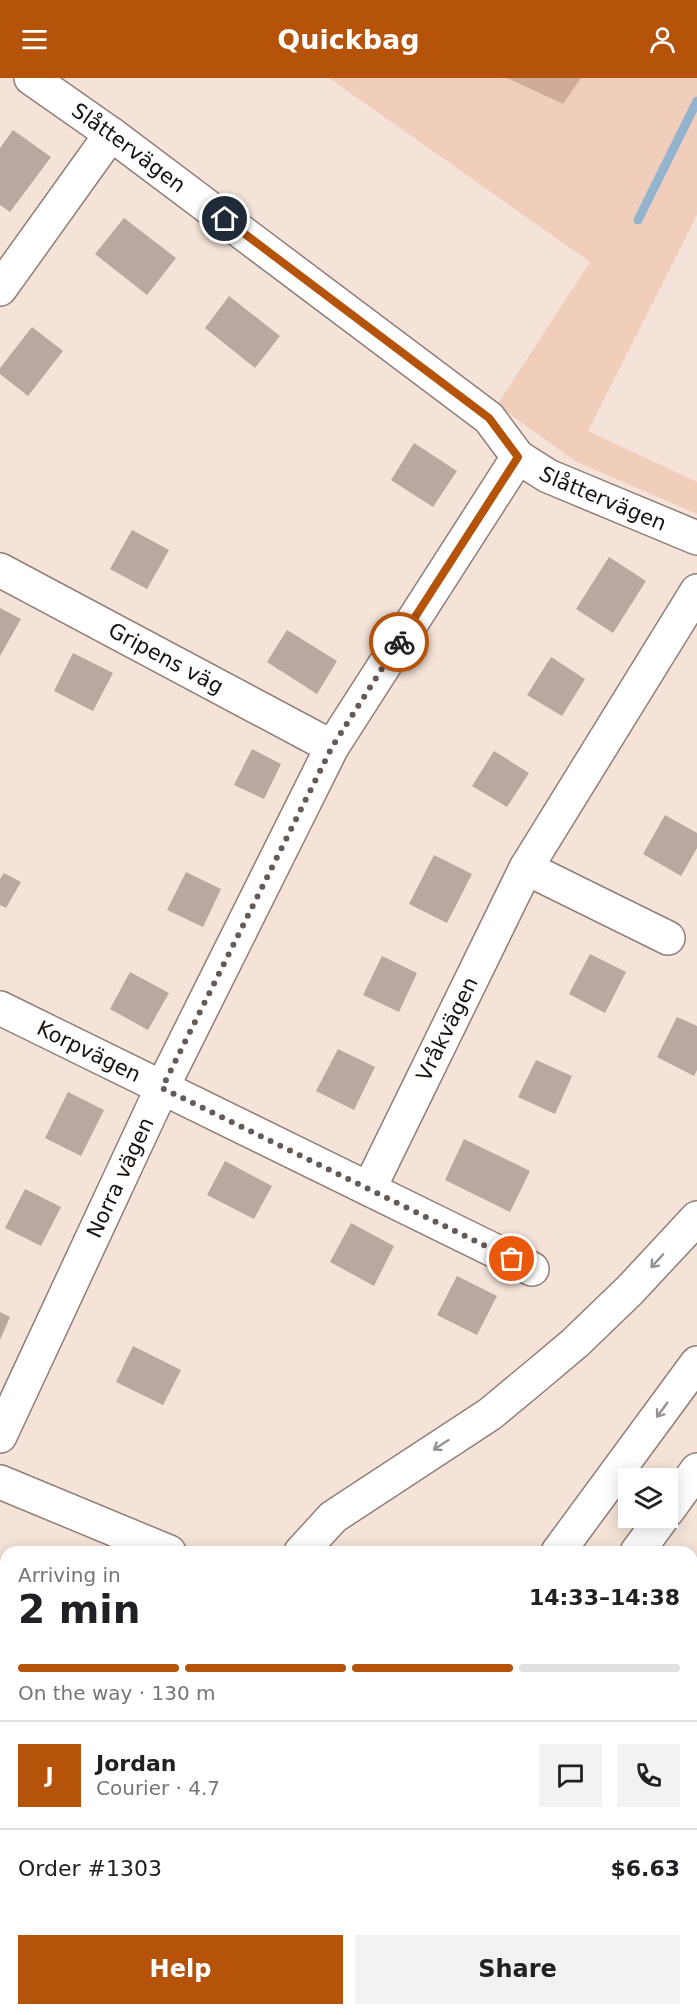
<!DOCTYPE html>
<html lang="en">
<head>
<meta charset="utf-8">
<style>
  :root { --surface:#fff; --page:#f2f2f2; --text:#202124; --muted:#757577; --line:#e0e0e0; --accent:#b45309 }
  body { margin:0; font-family:"DejaVu Sans",sans-serif; background:var(--page); color:var(--text); height:100vh; display:flex; flex-direction:column; font-size:22px; white-space:nowrap }
  * { box-sizing:border-box; margin:0 }
  p { font-size:20px; color:var(--muted) }
  .icon { flex:none; width:33px; height:33px; fill:none; stroke:currentColor; stroke-width:2; stroke-linecap:round; stroke-linejoin:round }
  .map { position:relative; flex:1; overflow:hidden }
  .side { position:absolute; left:0px; top:1468px; width:698px; height:470px; display:flex; flex-direction:column; background:var(--surface); border-radius:18px 18px 0 0; box-shadow:0 3px 15px #0003 }
  .side>* { flex:none }
  .fabs { position:absolute; left:618px; top:1390px; display:grid; gap:12px }
  .fabs a { display:grid; place-items:center; width:60px; height:60px; border-radius:0px; background:var(--surface); box-shadow:0 3px 15px #0003; font-size:30px }
  .pin { position:absolute; display:grid; place-items:center; width:51px; height:51px; color:#fff; margin:-26px; border:3px solid #fff; border-radius:50%; box-shadow:0 2px 6px #0007 }
  .courier { position:absolute; display:grid; place-items:center; width:60px; height:60px; margin:-30px; border:4px solid #b45309; border-radius:50%; background:#fff; color:#222; box-shadow:0 2px 8px #0007 }
  .head em { font-style:normal; font-weight:700 }
  .head div { display:flex; flex-direction:column-reverse }
  .head { display:flex; align-items:center; justify-content:space-between; height:102px; padding:0 18px }
  h1 { font-size:39px; font-weight:700; line-height:45px }
  .bar { display:grid; grid-template-columns:repeat(4,1fr); gap:9px 6px; align-content:center; height:72px; padding:0 18px }
  .bar i { height:8px; border-radius:4px; background:var(--line) }
  .bar .on { background:var(--accent) }
  .bar p { grid-column:span 4 }
  .line { display:flex; align-items:center; gap:15px; padding:0 18px; border-top:2px solid var(--line) }
  .line div { flex:1 }
  .round { display:grid; place-items:center; flex:none; width:63px; height:63px; border-radius:0px; background:var(--page) }
  .button { display:flex; gap:12px; margin-top:auto; padding:12px 18px }
  .button a { flex:1; height:69px; border-radius:0px; background:var(--accent); color:#fff; font-size:24px; font-weight:700; line-height:69px; text-align:center }
  .button a+a { background:var(--page); color:var(--text) }
  header { display:flex; justify-content:space-between; align-items:center; height:78px; padding:0 18px; background:var(--accent); color:#fff; font-size:27px; font-weight:700 }
  .map>svg:first-child { display:block }
</style>
</head>
<body>
<header><svg class="icon" aria-label="menu" viewBox="0 0 24 24"><path d="M4 6h16M4 12h16M4 18h16"/></svg>Quickbag<svg class="icon" aria-label="person" viewBox="0 0 24 24"><circle cx="12" cy="8" r="4"/><path d="M4 21q1-7 8-7t8 7"/></svg></header>
<div class="map">
<svg width="697" height="1937" viewBox="0 0 697 1937">
  <rect width="100%" height="100%" fill="#f5e3d9"/>
  <path fill="#f0d7c9" d="M697 1813V1937H520L526 1932H692V1816Z"/>
  <path fill="#f1cebb" d="M329 0H507L563 26 581 0H697V137L588 353 697 404V436L575 383 497 327 590 184Z"/>
  <path fill="#d0ac98" d="M507 0H581L563 26Z"/>
  <g fill="none" stroke-linecap="round" stroke-linejoin="round">
    <path stroke="#93b4cc" stroke-width="9" d="M638 142 697 23"/>
  </g>
  <g fill="#b9a89f">
    <path d="M13 52 51 79 10 134 0 127V70Z"/>
    <path d="M124 140 176 180 147 217 95 176Z"/>
    <path d="M229 218 280 258 255 290 205 250Z"/>
    <path d="M32 249 63 273 28 318 0 296V290Z"/>
    <path d="M414 365 457 393 433 429 391 402Z"/>
    <path d="M132 452 169 472 147 511 110 491Z"/>
    <path d="M609 479 646 503 613 555 576 531Z"/>
    <path d="M0 530 21 541 0 578Z"/>
    <path d="M287 552 337 583 317 616 267 584Z"/>
    <path d="M73 575 113 595 93 633 54 613Z"/>
    <path d="M551 579 585 601 562 638 527 617Z"/>
    <path d="M252 671 281 686 264 721 234 707Z"/>
    <path d="M494 673 529 695 507 729 472 708Z"/>
    <path d="M665 737 697 755V770L681 798 643 776Z"/>
    <path d="M434 777 472 796 447 845 409 826Z"/>
    <path d="M186 794 221 811 203 849 167 832Z"/>
    <path d="M4 795 21 804 6 830 0 827V801Z"/>
    <path d="M590 876 626 894 605 935 569 916Z"/>
    <path d="M382 878 417 895 399 934 363 917Z"/>
    <path d="M130 894 169 915 148 952 110 931Z"/>
    <path d="M677 939 697 948V992L694 998 657 979Z"/>
    <path d="M338 971 375 989 354 1032 316 1013Z"/>
    <path d="M536 982 572 998 555 1036 518 1019Z"/>
    <path d="M68 1014 104 1032 81 1078 45 1060Z"/>
    <path d="M464 1061 530 1093 510 1134 445 1102Z"/>
    <path d="M225 1083 272 1108 254 1141 207 1117Z"/>
    <path d="M25 1111 61 1129 41 1168 5 1150Z"/>
    <path d="M351 1145 394 1168 374 1208 330 1184Z"/>
    <path d="M457 1198 497 1218 477 1257 437 1237Z"/>
    <path d="M0 1234 10 1239 0 1262Z"/>
    <path d="M133 1268 181 1292 163 1327 116 1304Z"/>
  </g>
  <g fill="none" stroke-linecap="round" stroke-linejoin="round">
    <g stroke="#907f77" stroke-width="36">
      <g id="minor">
        <path id="s1" d="M31 0 111 56 489 340 518 379 548 398 697 460"/>
        <path d="M0 211 111 56"/>
        <path id="s2" d="M0 492 332 669"/>
        <path d="M526 790 668 860"/>
        <path id="s3" d="M0 930 532 1191"/>
        <path id="s4" d="M369 1111 526 790 697 513"/>
        <path id="s5" d="M0 1358 162 1010 332 669 518 379"/>
        <path d="M0 1404 169 1474"/>
      </g>
    </g>
    <g stroke="#907f77" stroke-width="36">
      <path id="major" d="M692 1635 697 1634"/>
    </g>
    <g stroke="#907f77" stroke-width="36">
      <g id="highway">
        <path d="M668 1432 697 1392"/>
        <path d="M301 1474 333 1439 490 1336 537 1297 575 1265 630 1212 697 1140"/>
        <path d="M558 1474 697 1285"/>
        <path d="M637 1474 662 1440"/>
        <path d="M692 1737 697 1734"/>
        <path d="M94 1937 97 1932"/>
        <path d="M196 1937 200 1932"/>
        <path d="M284 1937 289 1932"/>
        <path d="M418 1937 425 1932"/>
      </g>
    </g>
    <use href="#minor" stroke="#fff" stroke-width="33"/>
    <use href="#major" stroke="#fff" stroke-width="33"/>
    <use href="#highway" stroke="#fff" stroke-width="33"/>
  </g>
  <defs><path id="oneway-shaft" d="M-6 0H5M1.5-3L5.5 0L1.5 3" fill="none" stroke-width="1.6" stroke-linecap="round" stroke-linejoin="round" transform="scale(1.5)"/></defs>
  <g stroke="#979493">
    <use href="#oneway-shaft" transform="translate(657 1183) rotate(133)"/>
    <use href="#oneway-shaft" transform="translate(662 1332) rotate(126)"/>
    <use href="#oneway-shaft" transform="translate(441 1367) rotate(147)"/>
  </g>
  <g fill="none" stroke-linecap="round" stroke-linejoin="round">
    <path stroke="#655b56" stroke-width="6" stroke-dasharray="0 10.8" d="M399 564 332 669 162 1010 512 1181"/>
    <path stroke="#b45309" stroke-width="8" d="M225 141 489 340 518 379 399 564"/>
  </g>
  <g text-anchor="middle" stroke-width="6" stroke-linejoin="round" paint-order="stroke">
    <g font-size="21" fill="#18120f" stroke="#fdf2ec">
      <text dy="7" stroke="none"><textPath href="#s1" startOffset="120">Slåttervägen</textPath></text>
      <text dy="7" stroke="none"><textPath href="#s1" startOffset="714">Slåttervägen</textPath></text>
      <text dy="7" stroke="none"><textPath href="#s2" startOffset="188">Gripens väg</textPath></text>
      <text dy="7" stroke="none"><textPath href="#s4" startOffset="178">Vråkvägen</textPath></text>
      <text dy="7" stroke="none"><textPath href="#s3" startOffset="99">Korpvägen</textPath></text>
      <text dy="7" stroke="none"><textPath href="#s5" startOffset="285">Norra vägen</textPath></text>
    </g>
  </g>
</svg>
<div class="fabs">
<a><svg class="icon" aria-label="layers" viewBox="0 0 24 24"><path d="M12 4l9 5-9 5-9-5zM3 14l9 5 9-5"/></svg></a>
</div>
<div class="pin" style="left:512px;top:1181px;background:#ea580c"><svg class="icon" aria-label="bag" viewBox="0 0 24 24"><path d="M5 8h14l-1 12H6zM9 8a3 3 0 0 1 6 0"/></svg></div>
<div class="pin" style="left:225px;top:141px;background:#1f2937"><svg class="icon" aria-label="home" viewBox="0 0 24 24"><path d="M3 11l9-7 9 7M6 9v11h12V9"/></svg></div>
<div class="courier" style="left:399px;top:564px"><svg class="icon" aria-label="bike" viewBox="0 0 24 24"><circle cx="6" cy="16" r="4"/><circle cx="18" cy="16" r="4"/><path d="M6 16l4-8h5l3 8M10 8l3 8H6M13 5h3"/></svg></div>
<section class="side">
<div class="head"><div><h1>2 min</h1><p>Arriving in</p></div><em>14:33–14:38</em></div>
<div class="bar"><i class="on"></i><i class="on"></i><i class="on"></i><i></i><p>On the way · 130 m</p></div>
<div class="line" style="height:108px"><b class="round" style="background:var(--accent);color:#fff">J</b><div><b>Jordan</b><p>Courier · 4.7</p></div><a class="round"><svg class="icon" aria-label="chat" viewBox="0 0 24 24"><path d="M4 5h16v11H9l-5 4z"/></svg></a><a class="round"><svg class="icon" aria-label="phone" viewBox="0 0 24 24"><path d="M5 4h4l2 5-3 2q2 4 5 5l2-3 5 2v4C11 20 4 13 5 4z"/></svg></a></div>
<div class="line" style="height:78px"><div>Order #1303</div><b>$6.63</b></div>
<div class="button"><a>Help</a><a>Share</a></div>
</section>
</div>
</body>
</html>
